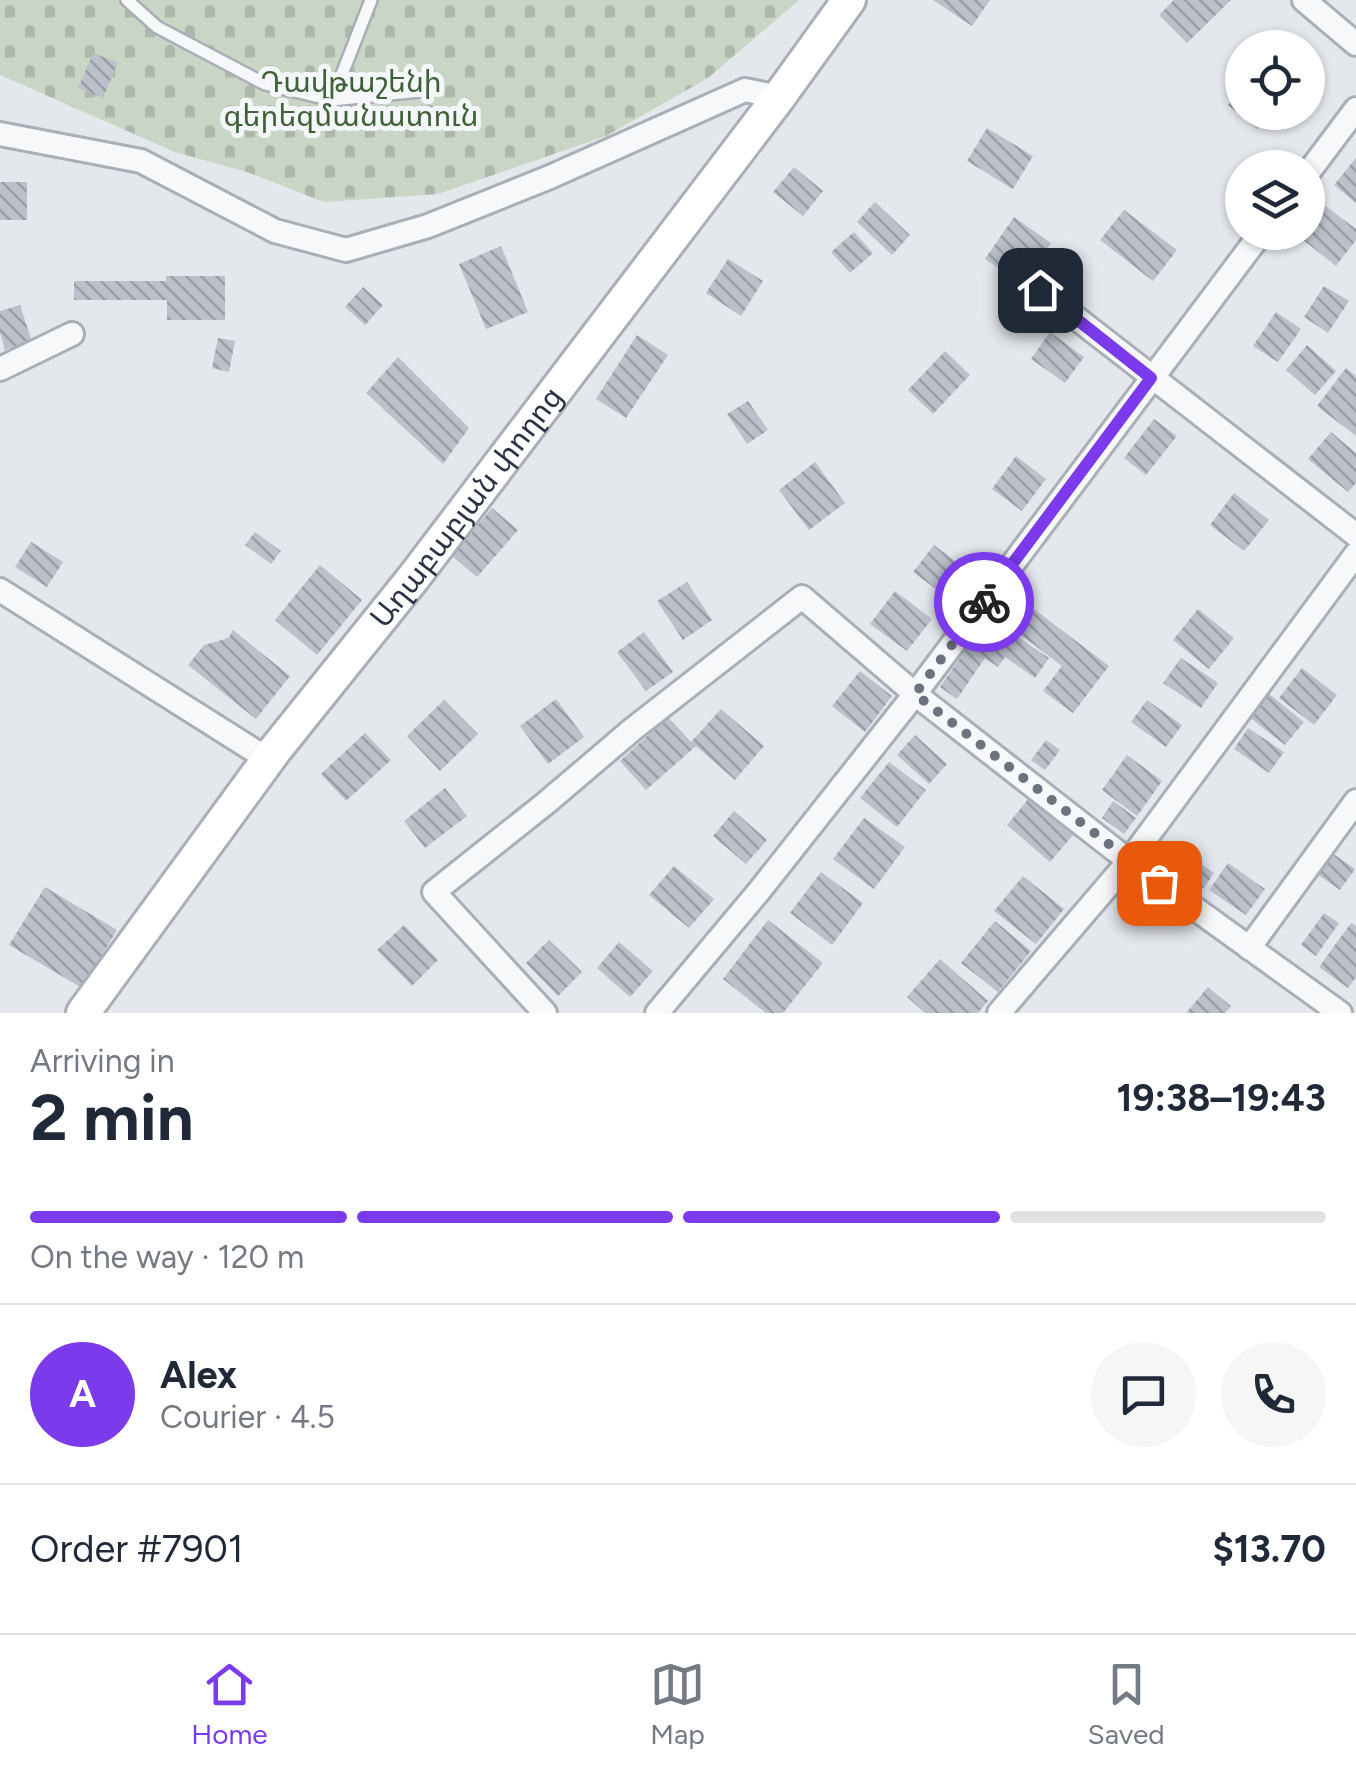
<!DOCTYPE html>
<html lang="en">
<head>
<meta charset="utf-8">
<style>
  :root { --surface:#fff; --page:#f6f6f7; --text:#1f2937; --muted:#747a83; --line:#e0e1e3; --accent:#7c3aed }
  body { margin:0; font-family:Figtree,"Noto Sans Armenian",sans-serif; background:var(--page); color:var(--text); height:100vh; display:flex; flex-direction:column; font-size:38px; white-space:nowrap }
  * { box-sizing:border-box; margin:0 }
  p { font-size:32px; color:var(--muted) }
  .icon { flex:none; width:55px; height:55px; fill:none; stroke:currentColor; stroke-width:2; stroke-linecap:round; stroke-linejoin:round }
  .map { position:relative; height:1013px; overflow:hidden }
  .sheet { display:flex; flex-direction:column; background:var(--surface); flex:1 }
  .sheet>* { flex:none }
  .buttons { position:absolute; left:1225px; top:30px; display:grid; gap:20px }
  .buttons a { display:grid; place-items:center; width:100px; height:100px; border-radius:50%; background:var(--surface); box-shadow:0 2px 8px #0004; font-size:50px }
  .pin { position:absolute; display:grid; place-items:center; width:85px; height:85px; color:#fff; margin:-42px; border-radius:20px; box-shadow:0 5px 15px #0006 }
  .courier { position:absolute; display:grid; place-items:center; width:100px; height:100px; margin:-50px; border:8px solid #7c3aed; border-radius:50%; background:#fff; color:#222; box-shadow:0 2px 12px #0007 }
  .headline em { font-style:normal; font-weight:700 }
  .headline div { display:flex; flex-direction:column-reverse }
  .headline { display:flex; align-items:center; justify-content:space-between; height:170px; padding:0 30px }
  h1 { font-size:65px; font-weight:700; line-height:75px }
  .bar { display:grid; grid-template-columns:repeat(4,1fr); gap:15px 10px; align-content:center; height:120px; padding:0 30px }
  .bar i { height:12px; border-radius:8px; background:var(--line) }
  .bar .current { background:var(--accent) }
  .bar p { grid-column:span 4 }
  .line { display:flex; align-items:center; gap:25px; padding:0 30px; border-top:2px solid var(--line) }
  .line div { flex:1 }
  .round { display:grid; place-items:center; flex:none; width:105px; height:105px; border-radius:52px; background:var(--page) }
  .tabs { display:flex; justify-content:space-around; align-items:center; height:140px; border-top:2px solid var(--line); background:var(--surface); font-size:28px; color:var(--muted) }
  .tabs a { display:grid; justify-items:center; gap:5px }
  .tabs .current { color:var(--accent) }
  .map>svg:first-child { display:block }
</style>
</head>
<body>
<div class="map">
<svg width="1356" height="1013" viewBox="0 0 1356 1013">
  <defs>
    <pattern id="cemetery-stones" width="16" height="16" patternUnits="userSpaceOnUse" patternTransform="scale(2.5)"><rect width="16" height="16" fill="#c9d6c5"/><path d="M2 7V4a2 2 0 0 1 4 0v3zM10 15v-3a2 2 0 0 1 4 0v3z" fill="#adb8ab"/></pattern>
    <pattern id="building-back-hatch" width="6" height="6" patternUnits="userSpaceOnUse" patternTransform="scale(2.5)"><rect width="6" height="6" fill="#bbc0ca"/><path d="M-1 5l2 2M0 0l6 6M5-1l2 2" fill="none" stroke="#989da6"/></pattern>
  </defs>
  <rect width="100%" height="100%" fill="#e4e7ec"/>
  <path fill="url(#cemetery-stones)" d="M0 0H799L708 78 606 136 438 194 324 202 247 172 175 152 0 75Z"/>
  <g fill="url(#building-back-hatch)">
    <path d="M933 0H990L972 26Z"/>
    <path d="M1174 0H1231L1187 43 1159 15Z"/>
    <path d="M93 53 118 63 103 98 78 88Z"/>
    <path d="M1242 89V112H1272L1257 129 1228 105Z"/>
    <path d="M987 128 1033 156 1013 189 967 161Z"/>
    <path d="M1356 158V203L1334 185Z"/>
    <path d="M794 167 823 191 803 216 773 192Z"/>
    <rect x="0" y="182" width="27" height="38"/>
    <path d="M875 202 910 235 892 255 857 222Z"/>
    <path d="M1320 202 1356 229V240L1336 266 1293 232H1308V218Z"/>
    <path d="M1124 210 1177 250 1153 281 1100 240Z"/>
    <path d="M1014 217 1051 243 1022 284 985 259Z"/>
    <path d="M854 232 873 253 850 273 831 252Z"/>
    <path d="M501 246 528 312 486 329 459 264Z"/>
    <path d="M728 259 763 281 741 316 706 293Z"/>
    <path d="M166 276H225V320H167V300H74V281H166Z"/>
    <path d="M1324 286 1349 301 1328 333 1304 317Z"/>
    <path d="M363 287 383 305 365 325 345 307Z"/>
    <path d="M20 305 32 342 5 350 0 332V311Z"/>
    <path d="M1276 312 1301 329 1278 362 1253 346Z"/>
    <path d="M1050 332 1084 357 1065 383 1031 359Z"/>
    <path d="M637 335 668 355 626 418 596 399Z"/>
    <path d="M218 338 235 341 229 372 212 368Z"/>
    <path d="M1307 345 1336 371 1315 395 1286 370Z"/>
    <path d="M945 351 970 375 933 414 908 390Z"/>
    <path d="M398 357 469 428 443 464 366 393Z"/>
    <path d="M1346 368 1356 376V436L1317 406Z"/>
    <path d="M748 401 768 430 747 444 727 414Z"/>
    <path d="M1154 419 1177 436 1146 475 1124 458Z"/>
    <path d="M1331 432 1356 453V483L1348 492 1308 459Z"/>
    <path d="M1016 456 1046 479 1022 511 992 489Z"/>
    <path d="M815 462 845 503 809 530 779 490Z"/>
    <path d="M1234 493 1269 520 1244 551 1210 525Z"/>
    <path d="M492 508 518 530 477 577 452 556Z"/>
    <path d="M255 532 281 551 271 564 245 545Z"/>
    <path d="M31 542 63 562 47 587 15 567Z"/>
    <path d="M934 545 972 574 952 601 913 572Z"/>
    <path d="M320 565 362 600 317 655 275 620Z"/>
    <path d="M687 582 712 620 683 640 657 601Z"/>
    <path d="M895 591 932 619 907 651 870 624Z"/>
    <path d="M1010 591 1109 666 1073 713 1043 691 1062 666 993 614Z"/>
    <path d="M1198 609 1234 638 1209 669 1173 640Z"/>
    <path d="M988 617 1049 658 1035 678 1005 657 998 667 985 658 957 699 940 687Z"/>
    <path d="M233 630 290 676 256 719 188 665 204 645 222 640 229 637Z"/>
    <path d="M644 632 673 672 646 691 617 652Z"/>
    <path d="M1181 658 1218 683 1201 708 1163 683Z"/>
    <path d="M1302 668 1337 695 1314 725 1279 698Z"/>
    <path d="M860 671 892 696 865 732 832 706Z"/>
    <path d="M1269 694 1304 722 1285 745 1249 717Z"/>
    <path d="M556 699 584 737 548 764 520 726Z"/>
    <path d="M444 700 478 734 440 771 407 736Z"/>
    <path d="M1147 700 1182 725 1166 747 1131 722Z"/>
    <path d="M721 709 764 746 735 780 696 746 646 790 620 761 668 717 691 742Z"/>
    <path d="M1248 728 1284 752 1269 773 1234 749Z"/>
    <path d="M365 733 391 760 346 801 321 774Z"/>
    <path d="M915 735 947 764 929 784 897 755Z"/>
    <path d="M1046 740 1060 750 1045 770 1031 760Z"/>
    <path d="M1127 755 1162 781 1137 816 1102 790Z"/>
    <path d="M889 762 926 790 897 827 860 798Z"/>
    <path d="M445 788 467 816 425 848 404 821Z"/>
    <path d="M1029 798 1073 835 1050 862 1007 825Z"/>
    <path d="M1113 801 1136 818 1124 834 1102 818Z"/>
    <path d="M734 811 767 840 746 864 713 836Z"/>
    <path d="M864 818 905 847 874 889 833 859Z"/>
    <path d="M1180 849 1214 873 1203 889 1169 865Z"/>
    <path d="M1332 853 1355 869 1340 890 1317 874Z"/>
    <path d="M1228 863 1265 889 1246 915 1209 890Z"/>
    <path d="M674 866 714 899 689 928 649 895Z"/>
    <path d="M821 872 863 903 832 945 790 913Z"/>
    <path d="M1023 876 1064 909 1036 944 994 911Z"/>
    <path d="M45 887 117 930 82 988 9 945Z"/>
    <path d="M1324 913 1339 923 1316 956 1301 945Z"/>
    <path d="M768 920 823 963 783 1013H766L723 979Z"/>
    <path d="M995 921 1031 951 998 992 961 963Z"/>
    <path d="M1351 923 1356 926V977L1348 988 1319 967Z"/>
    <path d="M404 925 438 960 412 986 377 950Z"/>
    <path d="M549 940 582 972 558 996 526 963Z"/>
    <path d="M619 942 653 971 630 997 597 968Z"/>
    <path d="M940 959 988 1001 978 1013H925L907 997Z"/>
    <path d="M1208 987 1231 1006 1225 1013H1186Z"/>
  </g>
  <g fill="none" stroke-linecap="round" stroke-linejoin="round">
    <g stroke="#a9aeb7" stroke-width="16">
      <g id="lane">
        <path d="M127 0 157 27 265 84 332 100 429 90"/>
        <path d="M332 100 371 0"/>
      </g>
    </g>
    <g stroke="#a9aeb7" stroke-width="28">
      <g id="street">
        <path d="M1304 0 1356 44"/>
        <path d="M0 134 141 161 275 231 346 250 428 226 550 177 745 90 779 97"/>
        <path d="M1308 173 1356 109"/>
        <path d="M1040 290 1356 535"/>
        <path d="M0 369 72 334"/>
        <path d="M0 590 269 760"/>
        <path d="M1249 948 1356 801"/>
        <path d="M545 1013 434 892 546 803 633 729 802 597 915 694 1129 861 1340 1013"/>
        <path d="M657 1013 760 890 915 694 1262 232"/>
        <path d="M999 1013 1129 861 1356 554"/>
      </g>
    </g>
    <g stroke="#a9aeb7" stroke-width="38">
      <g id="secondary">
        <path id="s1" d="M83 1013 275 750 414 577 779 97 849 0"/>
      </g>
    </g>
    <use href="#lane" stroke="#f7f8fa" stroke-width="11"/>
    <use href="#street" stroke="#f7f8fa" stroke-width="22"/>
    <use href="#secondary" stroke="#fff" stroke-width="32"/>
  </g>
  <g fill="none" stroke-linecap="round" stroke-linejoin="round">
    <path stroke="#6c737f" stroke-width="10" stroke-dasharray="0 18" d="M984 602 915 694 1159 883"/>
    <path stroke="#7c3aed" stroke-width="12" d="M984 602 1151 378 1040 290"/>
  </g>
  <g text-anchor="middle" stroke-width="10" stroke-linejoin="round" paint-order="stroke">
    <g font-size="30" fill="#3f6138" stroke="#f4f6f9">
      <text x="351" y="92">Դավթաշենի<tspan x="351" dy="34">գերեզմանատուն</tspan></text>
    </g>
    <g font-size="30" fill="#2b3445" stroke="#f4f6f9">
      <text dy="10" stroke="none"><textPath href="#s1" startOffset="635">Աղաբաբյան փողոց</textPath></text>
    </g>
  </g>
</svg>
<div class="buttons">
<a><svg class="icon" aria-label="locate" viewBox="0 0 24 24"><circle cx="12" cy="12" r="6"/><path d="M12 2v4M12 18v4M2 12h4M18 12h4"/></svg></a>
<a><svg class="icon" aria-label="layers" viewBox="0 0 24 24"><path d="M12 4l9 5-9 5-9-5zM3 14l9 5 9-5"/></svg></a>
</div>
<div class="pin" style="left:1159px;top:883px;background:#ea580c"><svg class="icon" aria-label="bag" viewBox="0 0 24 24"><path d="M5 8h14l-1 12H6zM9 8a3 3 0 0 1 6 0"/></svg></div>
<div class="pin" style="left:1040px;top:290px;background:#1f2937"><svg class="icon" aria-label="home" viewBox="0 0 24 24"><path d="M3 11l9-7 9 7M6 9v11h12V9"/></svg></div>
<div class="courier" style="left:984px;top:602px"><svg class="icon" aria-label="bike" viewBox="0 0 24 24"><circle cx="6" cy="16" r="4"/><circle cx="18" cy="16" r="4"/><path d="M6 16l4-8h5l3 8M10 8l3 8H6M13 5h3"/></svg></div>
</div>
<section class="sheet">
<div class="headline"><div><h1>2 min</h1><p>Arriving in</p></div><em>19:38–19:43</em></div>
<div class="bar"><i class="current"></i><i class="current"></i><i class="current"></i><i></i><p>On the way · 120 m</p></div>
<div class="line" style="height:180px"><b class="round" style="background:var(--accent);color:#fff">A</b><div><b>Alex</b><p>Courier · 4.5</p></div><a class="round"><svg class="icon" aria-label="chat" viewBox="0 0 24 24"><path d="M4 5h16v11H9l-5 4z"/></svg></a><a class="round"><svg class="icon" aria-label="phone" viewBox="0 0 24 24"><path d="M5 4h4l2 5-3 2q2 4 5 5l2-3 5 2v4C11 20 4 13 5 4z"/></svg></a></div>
<div class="line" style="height:130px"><div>Order #7901</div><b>$13.70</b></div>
</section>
<nav class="tabs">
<a class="current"><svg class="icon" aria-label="home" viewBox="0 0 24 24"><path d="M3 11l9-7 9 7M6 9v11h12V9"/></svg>Home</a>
<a><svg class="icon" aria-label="map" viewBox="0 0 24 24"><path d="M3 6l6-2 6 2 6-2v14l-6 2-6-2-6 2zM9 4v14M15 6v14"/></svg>Map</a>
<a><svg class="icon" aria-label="saved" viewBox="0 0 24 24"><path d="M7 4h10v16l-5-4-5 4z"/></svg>Saved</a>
</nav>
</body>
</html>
